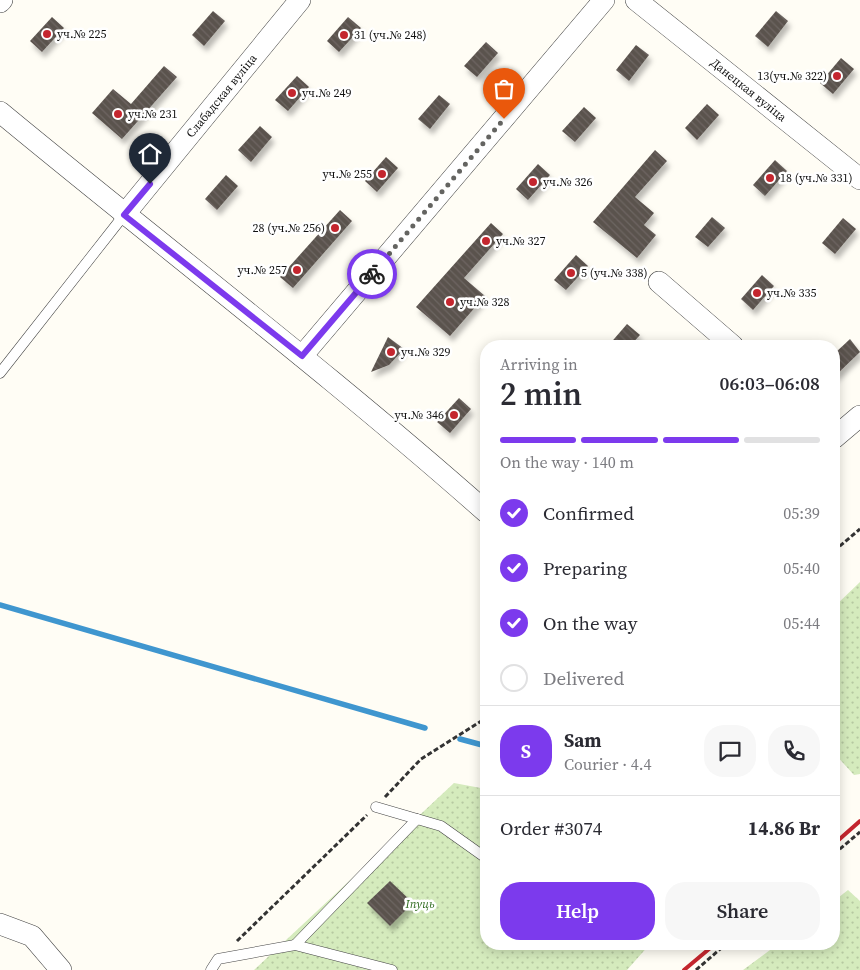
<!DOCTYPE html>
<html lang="en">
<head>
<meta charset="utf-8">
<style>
  :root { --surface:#fff; --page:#f7f7f7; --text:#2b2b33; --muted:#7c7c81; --line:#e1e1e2; --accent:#7c3aed }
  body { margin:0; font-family:"Source Serif 4",serif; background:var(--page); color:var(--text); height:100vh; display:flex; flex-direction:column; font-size:19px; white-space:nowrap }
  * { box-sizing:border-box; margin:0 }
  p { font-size:16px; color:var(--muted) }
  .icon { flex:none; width:28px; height:28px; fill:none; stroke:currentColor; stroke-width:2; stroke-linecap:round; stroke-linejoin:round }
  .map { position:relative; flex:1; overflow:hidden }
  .drawer { position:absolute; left:480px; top:340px; width:360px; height:610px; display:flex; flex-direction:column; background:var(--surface); border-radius:20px; box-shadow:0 2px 12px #0003 }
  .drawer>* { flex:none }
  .pin { position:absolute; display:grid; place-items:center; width:42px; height:42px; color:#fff; margin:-51px -21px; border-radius:50% 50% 50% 0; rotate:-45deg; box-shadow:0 0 5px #0007 }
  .pin .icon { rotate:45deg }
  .courier { position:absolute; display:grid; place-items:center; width:50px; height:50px; margin:-25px; border:4px solid #7c3aed; border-radius:50%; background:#fff; color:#222; box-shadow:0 1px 6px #0007 }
  .headline em { font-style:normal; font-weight:600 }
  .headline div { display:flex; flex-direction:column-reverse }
  .headline { display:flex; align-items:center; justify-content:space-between; height:85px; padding:0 20px }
  h1 { font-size:32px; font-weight:600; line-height:38px }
  .bar { display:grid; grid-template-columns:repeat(4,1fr); gap:8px 5px; align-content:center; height:60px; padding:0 20px }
  .bar i { height:6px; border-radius:4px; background:var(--line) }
  .bar .active { background:var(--accent) }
  .bar p { grid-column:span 4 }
  .line { display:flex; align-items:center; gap:12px; padding:0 20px; border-top:1px solid var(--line) }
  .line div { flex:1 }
  .round { display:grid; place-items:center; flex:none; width:52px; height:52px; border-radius:20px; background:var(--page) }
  ol { padding:0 20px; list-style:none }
  li { display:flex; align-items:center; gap:15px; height:55px }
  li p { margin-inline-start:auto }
  li .icon { padding:5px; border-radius:50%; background:var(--accent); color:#fff; stroke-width:4 }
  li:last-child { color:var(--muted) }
  li i { width:28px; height:28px; border:2px solid var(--line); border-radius:50% }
  .action { display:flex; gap:10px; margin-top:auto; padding:10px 20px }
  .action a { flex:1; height:58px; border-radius:20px; background:var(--accent); color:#fff; font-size:20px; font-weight:600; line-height:58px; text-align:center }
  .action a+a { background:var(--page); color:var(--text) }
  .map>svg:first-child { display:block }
</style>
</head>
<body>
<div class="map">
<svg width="860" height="970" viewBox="0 0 860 970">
  <defs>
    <pattern id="garden-dots" width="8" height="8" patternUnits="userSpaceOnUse" patternTransform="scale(1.25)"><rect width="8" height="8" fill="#d5ebbd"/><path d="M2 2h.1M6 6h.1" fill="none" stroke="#b6c8a1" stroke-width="1.8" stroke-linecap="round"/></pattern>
    <pattern id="building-back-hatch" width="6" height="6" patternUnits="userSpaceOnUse" patternTransform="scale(1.25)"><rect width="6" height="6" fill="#5a524d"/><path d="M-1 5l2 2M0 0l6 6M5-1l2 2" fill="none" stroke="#6d6662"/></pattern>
    <filter id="shadow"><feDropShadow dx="3" dy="5.5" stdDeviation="2.5" flood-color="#0004"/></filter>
  </defs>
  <rect width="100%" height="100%" fill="#fffdf5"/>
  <g fill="url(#garden-dots)">
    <path d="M860 582V774L854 775 834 753V607Z"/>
    <path d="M454 783 486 789V944H650L627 970H254Z"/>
    <path d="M848 890 860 901V970H743L778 944H834V901Z"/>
  </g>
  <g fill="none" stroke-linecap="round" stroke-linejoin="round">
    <g stroke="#3f96cf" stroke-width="5.5">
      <path d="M0 605 425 728"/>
      <path d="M460 739 486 746"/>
    </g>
  </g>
  <g fill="url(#building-back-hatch)" filter="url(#shadow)">
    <path d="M213 11 225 21 204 46 192 35Z"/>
    <path d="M776 11 788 21 768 47 755 36Z"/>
    <path d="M52 17 64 28 42 52 30 41Z"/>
    <path d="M348 17 361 28 339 52 327 41Z"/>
    <path d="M486 42 498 53 477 77 464 66Z"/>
    <path d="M636 45 649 55 629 81 616 70Z"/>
    <path d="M841 58 854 69 833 94 820 83Z"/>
    <path d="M164 66 177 77 122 139 92 113 113 89 131 104Z"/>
    <path d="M297 76 309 87 288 111 275 100Z"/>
    <path d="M439 95 450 104 430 129 418 119Z"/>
    <path d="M707 104 719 115 697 140 685 128Z"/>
    <path d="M584 107 596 118 575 142 562 131Z"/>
    <path d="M260 126 272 137 251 162 238 150Z"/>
    <path d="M655 150 667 161 635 197 654 213 644 225 656 235 637 258 593 222Z"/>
    <path d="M386 157 398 168 377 192 365 181Z"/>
    <path d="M775 160 787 171 765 196 753 185Z"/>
    <path d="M538 164 550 175 528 200 516 189Z"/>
    <path d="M226 175 238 186 217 210 205 199Z"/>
    <path d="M340 210 352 221 293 288 280 277Z"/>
    <path d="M712 217 725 228 708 247 695 237Z"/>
    <path d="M843 218 856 229 835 254 822 243Z"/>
    <path d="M491 223 503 234 464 278 485 296 450 336 416 307Z"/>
    <path d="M576 255 588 266 566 290 554 280Z"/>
    <path d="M762 275 774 286 753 310 741 299Z"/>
    <path d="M627 324 640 335 630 346H608Z"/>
    <path d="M388 337 404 349 389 365 371 372Z"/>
    <path d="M850 339 860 352 834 377V354Z"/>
    <path d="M459 398 471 409 450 433 437 422Z"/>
    <path d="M390 881 413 903 390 926 367 903Z"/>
  </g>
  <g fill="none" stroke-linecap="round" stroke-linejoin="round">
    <g stroke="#444" stroke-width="11">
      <g id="service">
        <path d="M0 373 124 215"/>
        <path d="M376 807 441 826 486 858"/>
        <path d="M295 945 417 819"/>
        <path d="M211 970 218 959 295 945 392 970"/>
      </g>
    </g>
    <g stroke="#444" stroke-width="22">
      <g id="minor">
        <path id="s1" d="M636 0 860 179"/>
        <path d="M0 2 2 0"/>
        <path d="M0 112C162 246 329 373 486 512"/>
        <path id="s2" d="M124 215 300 0"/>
        <path d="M659 282 733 346"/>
        <path d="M302 356 604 0"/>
        <path d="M834 438 860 416"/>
        <path d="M0 924 32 936 61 970"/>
      </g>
    </g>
    <g stroke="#333" stroke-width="3" stroke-dasharray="5 2.5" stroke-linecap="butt">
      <path d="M834 551 860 529"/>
      <path d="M385 797 421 759 486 718"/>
      <path d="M834 854 860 832"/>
      <path d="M237 941 367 815"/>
      <path d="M696 970 726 944"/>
    </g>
    <use href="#service" stroke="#fff" stroke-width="10"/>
    <use href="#minor" stroke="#fff" stroke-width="21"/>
    <g stroke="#c4262e" stroke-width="4">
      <path d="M834 844 860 821"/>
      <path d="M684 970 715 944"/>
    </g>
  </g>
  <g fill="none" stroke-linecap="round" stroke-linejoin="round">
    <path stroke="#646461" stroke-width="5" stroke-dasharray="0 9" d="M372 274 504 119"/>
    <path stroke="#7c3aed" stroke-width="6" d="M150 184 124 215 302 356 372 274"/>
  </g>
  <g fill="#c4262e" stroke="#fff" stroke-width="2">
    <circle cx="47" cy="34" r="5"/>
    <circle cx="344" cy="35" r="5"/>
    <circle cx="837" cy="76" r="5"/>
    <circle cx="292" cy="93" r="5"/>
    <circle cx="118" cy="114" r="5"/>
    <circle cx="382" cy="174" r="5"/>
    <circle cx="770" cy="178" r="5"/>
    <circle cx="533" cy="182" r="5"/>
    <circle cx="335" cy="228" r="5"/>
    <circle cx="486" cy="241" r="5"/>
    <circle cx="297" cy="270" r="5"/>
    <circle cx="571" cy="273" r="5"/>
    <circle cx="757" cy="293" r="5"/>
    <circle cx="450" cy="302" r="5"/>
    <circle cx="391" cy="352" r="5"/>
    <circle cx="454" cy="415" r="5"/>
  </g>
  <g text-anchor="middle" stroke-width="5" stroke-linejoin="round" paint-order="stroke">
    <g font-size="12" fill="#111" stroke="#fff" text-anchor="start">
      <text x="57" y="38">уч.№ 225</text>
      <text x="354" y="39">31 (уч.№ 248)</text>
      <text x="827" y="80" text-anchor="end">13(уч.№ 322)</text>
      <text x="302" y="97">уч.№ 249</text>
      <text x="128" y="118">уч.№ 231</text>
      <text x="372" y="178" text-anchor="end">уч.№ 255</text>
      <text x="780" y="182">18 (уч.№ 331)</text>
      <text x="543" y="186">уч.№ 326</text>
      <text x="325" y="232" text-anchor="end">28 (уч.№ 256)</text>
      <text x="496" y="245">уч.№ 327</text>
      <text x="287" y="274" text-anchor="end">уч.№ 257</text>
      <text x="581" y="277">5 (уч.№ 338)</text>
      <text x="767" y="297">уч.№ 335</text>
      <text x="460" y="306">уч.№ 328</text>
      <text x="401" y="356">уч.№ 329</text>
      <text x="444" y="419" text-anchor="end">уч.№ 346</text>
    </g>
    <g font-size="12" fill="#111" stroke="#fff">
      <text dy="4" stroke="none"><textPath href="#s1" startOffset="144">Данецкая вуліца</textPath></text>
      <text dy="4" stroke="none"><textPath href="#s2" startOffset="154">Слабадская вуліца</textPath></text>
    </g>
    <g font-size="12" font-style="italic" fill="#2f6b1f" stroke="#fff">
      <text x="420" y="908">Іпуць</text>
    </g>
  </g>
</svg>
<div class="pin" style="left:504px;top:119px;background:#ea580c"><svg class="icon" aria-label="bag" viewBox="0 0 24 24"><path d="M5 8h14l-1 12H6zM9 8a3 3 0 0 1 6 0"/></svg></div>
<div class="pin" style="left:150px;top:184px;background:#1f2937"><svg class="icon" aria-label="home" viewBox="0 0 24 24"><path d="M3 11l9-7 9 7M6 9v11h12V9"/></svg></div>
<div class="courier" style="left:372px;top:274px"><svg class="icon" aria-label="bike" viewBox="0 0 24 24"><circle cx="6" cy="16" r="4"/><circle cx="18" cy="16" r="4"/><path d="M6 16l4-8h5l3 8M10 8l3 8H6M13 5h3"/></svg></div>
<section class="drawer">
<div class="headline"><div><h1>2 min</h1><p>Arriving in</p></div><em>06:03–06:08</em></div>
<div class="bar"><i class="active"></i><i class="active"></i><i class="active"></i><i></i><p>On the way · 140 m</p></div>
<ol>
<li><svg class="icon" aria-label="check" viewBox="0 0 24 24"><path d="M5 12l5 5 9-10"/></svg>Confirmed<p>05:39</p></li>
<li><svg class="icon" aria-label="check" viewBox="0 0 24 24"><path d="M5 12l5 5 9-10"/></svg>Preparing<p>05:40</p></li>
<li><svg class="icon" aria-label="check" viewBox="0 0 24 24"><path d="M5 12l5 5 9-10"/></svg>On the way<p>05:44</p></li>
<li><i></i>Delivered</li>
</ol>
<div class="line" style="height:90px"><b class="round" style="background:var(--accent);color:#fff">S</b><div><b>Sam</b><p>Courier · 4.4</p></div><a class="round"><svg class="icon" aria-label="chat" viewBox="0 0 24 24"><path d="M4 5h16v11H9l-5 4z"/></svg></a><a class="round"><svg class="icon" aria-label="phone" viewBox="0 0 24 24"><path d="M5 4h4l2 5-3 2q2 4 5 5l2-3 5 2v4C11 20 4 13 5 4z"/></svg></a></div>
<div class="line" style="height:65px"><div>Order #3074</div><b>14.86 Br</b></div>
<div class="action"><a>Help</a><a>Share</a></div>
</section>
</div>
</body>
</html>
